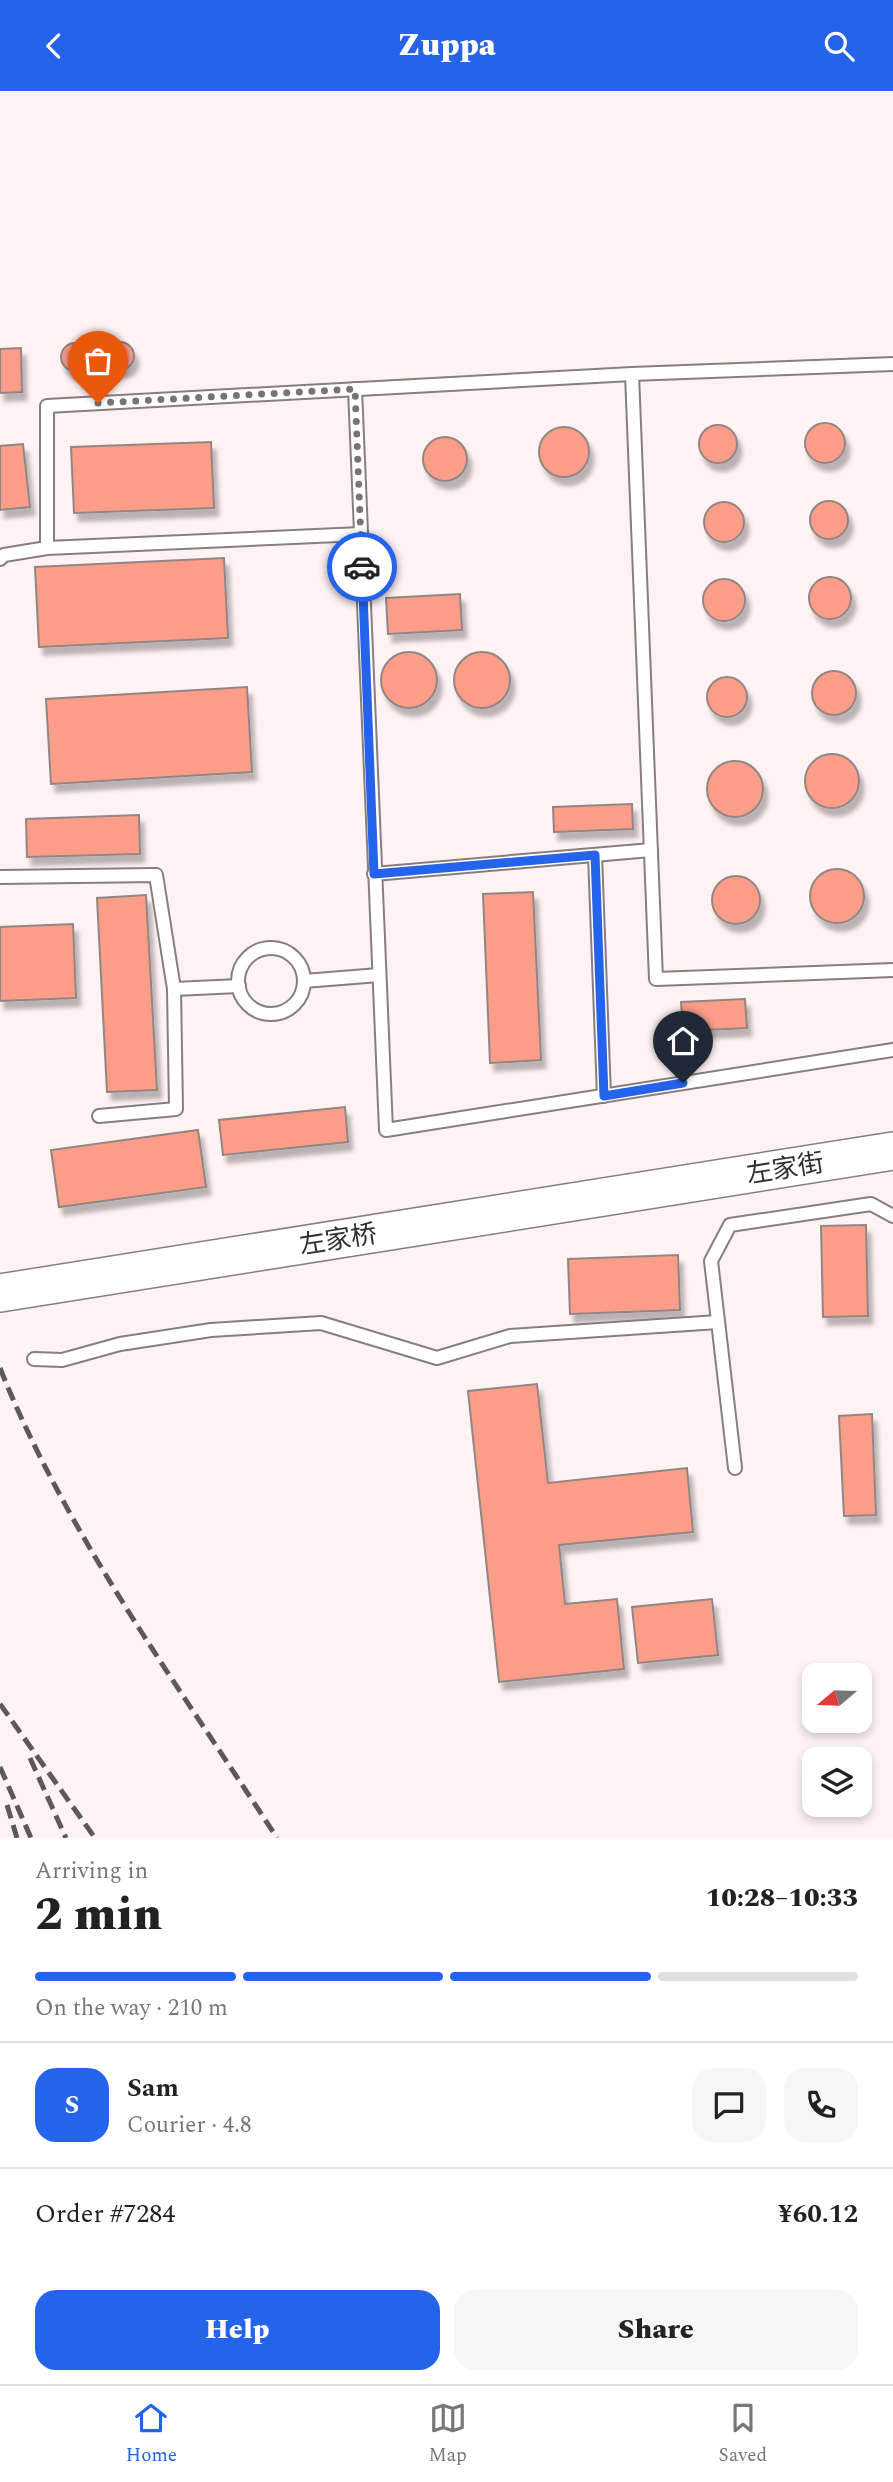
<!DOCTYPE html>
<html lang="en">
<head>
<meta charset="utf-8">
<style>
  :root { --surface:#fff; --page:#f6f6f6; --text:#222; --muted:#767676; --line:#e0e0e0; --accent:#2563eb }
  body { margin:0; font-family:Spectral,"Noto Sans SC",serif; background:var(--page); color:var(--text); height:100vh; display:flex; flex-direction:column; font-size:26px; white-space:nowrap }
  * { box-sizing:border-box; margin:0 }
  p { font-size:23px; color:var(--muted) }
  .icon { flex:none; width:38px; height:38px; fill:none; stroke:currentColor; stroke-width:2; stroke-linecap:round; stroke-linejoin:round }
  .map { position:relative; height:1747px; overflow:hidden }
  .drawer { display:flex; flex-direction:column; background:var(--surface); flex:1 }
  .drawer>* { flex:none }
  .needle { width:46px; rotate:251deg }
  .controls { position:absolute; left:802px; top:1572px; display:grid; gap:14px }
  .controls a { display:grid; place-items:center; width:70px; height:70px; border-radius:14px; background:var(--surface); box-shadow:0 4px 10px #0003; font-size:35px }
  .pin { position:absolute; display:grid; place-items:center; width:60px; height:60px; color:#fff; margin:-72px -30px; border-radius:50% 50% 50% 0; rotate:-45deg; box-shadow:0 0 7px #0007 }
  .pin .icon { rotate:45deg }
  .courier { position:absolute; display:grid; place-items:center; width:70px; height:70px; margin:-35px; border:5px solid #2563eb; border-radius:50%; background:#fff; color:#222; box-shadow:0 2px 9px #0007 }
  .overview em { font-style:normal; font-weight:800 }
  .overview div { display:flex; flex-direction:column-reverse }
  .overview { display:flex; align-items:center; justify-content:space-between; height:119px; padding:0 35px }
  h1 { font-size:46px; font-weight:800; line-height:52px }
  .bar { display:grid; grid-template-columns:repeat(4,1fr); gap:10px 7px; align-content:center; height:84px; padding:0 35px }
  .bar i { height:9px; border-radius:5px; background:var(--line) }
  .bar .selected { background:var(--accent) }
  .bar p { grid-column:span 4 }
  .line { display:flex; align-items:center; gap:18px; padding:0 35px; border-top:2px solid var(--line) }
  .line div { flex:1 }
  .round { display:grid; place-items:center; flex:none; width:74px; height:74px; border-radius:21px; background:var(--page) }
  .cta { display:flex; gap:14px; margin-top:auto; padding:14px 35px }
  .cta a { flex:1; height:80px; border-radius:21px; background:var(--accent); color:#fff; font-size:28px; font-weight:800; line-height:80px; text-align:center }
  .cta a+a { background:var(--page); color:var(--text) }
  header { display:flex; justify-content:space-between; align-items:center; height:91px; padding:0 35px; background:var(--accent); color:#fff; font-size:32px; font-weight:800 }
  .tabs { display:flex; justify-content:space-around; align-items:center; height:98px; border-top:2px solid var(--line); background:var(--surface); font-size:19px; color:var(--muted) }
  .tabs a { display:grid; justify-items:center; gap:4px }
  .tabs .selected { color:var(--accent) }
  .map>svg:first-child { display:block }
</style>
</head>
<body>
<header><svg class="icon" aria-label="back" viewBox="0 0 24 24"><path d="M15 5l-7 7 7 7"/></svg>Zuppa<svg class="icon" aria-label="search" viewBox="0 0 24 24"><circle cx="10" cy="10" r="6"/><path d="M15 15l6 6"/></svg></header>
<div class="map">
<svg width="893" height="1747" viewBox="0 0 893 1747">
  <defs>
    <filter id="shadow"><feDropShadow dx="4.5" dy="8" stdDeviation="2" flood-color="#0004"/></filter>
  </defs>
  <rect width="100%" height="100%" fill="#fef2f3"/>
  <g fill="#fc9d89" stroke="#928683" stroke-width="2" filter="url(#shadow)">
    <circle cx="120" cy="265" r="14"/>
    <circle cx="75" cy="266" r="14"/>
    <path d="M21 257 22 301 0 302V258Z"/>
    <circle cx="825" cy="352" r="20"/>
    <circle cx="718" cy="353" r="19"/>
    <circle cx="564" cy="361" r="25"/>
    <circle cx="445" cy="368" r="22"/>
    <path d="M211 351 214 417 74 422 71 356Z"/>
    <path d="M23 353 30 416 0 419V355Z"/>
    <circle cx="829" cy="429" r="19"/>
    <circle cx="724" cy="431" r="20"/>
    <path d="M224 467 228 547 39 556 35 476Z"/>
    <circle cx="830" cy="507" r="21"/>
    <circle cx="724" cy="509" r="21"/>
    <path d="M460 503 462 539 388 543 386 507Z"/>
    <circle cx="482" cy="589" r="28"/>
    <circle cx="409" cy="589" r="28"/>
    <circle cx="834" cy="602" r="22"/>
    <circle cx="727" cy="606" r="20"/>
    <path d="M247 596 252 681 51 693 46 608Z"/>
    <circle cx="832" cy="690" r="27"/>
    <circle cx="735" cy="698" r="28"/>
    <path d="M632 713 633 738 554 741 553 716Z"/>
    <path d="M139 724 140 763 27 766 26 728Z"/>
    <circle cx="837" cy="805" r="27"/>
    <circle cx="736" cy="809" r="24"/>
    <path d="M533 801 541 969 490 972 483 803Z"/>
    <path d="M146 804 157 999 107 1001 97 807Z"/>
    <path d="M73 833 76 907 0 910V836Z"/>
    <path d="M745 908 747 937 683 940 681 911Z"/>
    <path d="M345 1016 348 1051 223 1064 219 1029Z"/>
    <path d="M198 1039 206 1096 59 1116 51 1059Z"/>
    <path d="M866 1134 868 1225 823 1226 821 1135Z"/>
    <path d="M678 1164 680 1219 570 1223 568 1168Z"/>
    <path d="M537 1293 548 1392 687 1377 693 1441 559 1454 565 1513 617 1508 624 1578 499 1591 468 1300Z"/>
    <path d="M872 1323 876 1424 844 1425 839 1325Z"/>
    <path d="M712 1508 718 1564 638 1572 632 1516Z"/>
  </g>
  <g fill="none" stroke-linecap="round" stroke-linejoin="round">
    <g stroke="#897d7e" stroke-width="16">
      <g id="lane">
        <path d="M893 273 632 283 656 888 893 879"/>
        <path d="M355 298 386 1039 893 959"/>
        <path d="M361 443 47 457V315L632 283"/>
        <path d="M0 468 4 464 47 457"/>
        <path d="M595 764 604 1005"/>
        <path d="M374 783 651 759"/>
        <path d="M0 786 156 784 174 898 239 895"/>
        <circle cx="271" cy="890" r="33"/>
        <path d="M304 890 379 884"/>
        <path d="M99 1025 176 1018 174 898"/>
        <path d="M34 1268 62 1269 120 1253 211 1239 321 1232 437 1267 510 1245 718 1231"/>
        <path d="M735 1377 711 1170 730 1134 871 1113 893 1125"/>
      </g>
    </g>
    <g stroke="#897d7e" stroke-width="40">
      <path id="secondary" d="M0 1202 893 1060"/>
    </g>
    <use href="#lane" stroke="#fff" stroke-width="12"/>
    <use href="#secondary" stroke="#fff" stroke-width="37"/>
    <g stroke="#5f5859" stroke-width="5" stroke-dasharray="14 7" stroke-linecap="butt">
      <path d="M0 1277C66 1443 180 1597 277 1747"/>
      <path d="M0 1613 95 1747"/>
      <path d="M30 1667 66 1747"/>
      <path d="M0 1676 31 1747"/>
      <path d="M7 1714 17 1747"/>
    </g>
  </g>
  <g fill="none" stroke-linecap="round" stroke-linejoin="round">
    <path stroke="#797273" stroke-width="7" stroke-dasharray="0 12.6" d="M98 312 355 298 362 476"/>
    <path stroke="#2563eb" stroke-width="9" d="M362 476 374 783 595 764 604 1005 683 992"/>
  </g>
  <g text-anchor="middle" stroke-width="5" stroke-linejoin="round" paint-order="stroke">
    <g font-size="26" fill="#322d2e" stroke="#fff">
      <text transform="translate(785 1077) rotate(-9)" y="9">左家街</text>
      <text transform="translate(338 1148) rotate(-9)" y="9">左家桥</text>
    </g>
  </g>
</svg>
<div class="controls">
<a><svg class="needle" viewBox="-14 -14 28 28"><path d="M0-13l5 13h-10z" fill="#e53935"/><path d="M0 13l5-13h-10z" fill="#767676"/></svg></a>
<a><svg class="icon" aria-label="layers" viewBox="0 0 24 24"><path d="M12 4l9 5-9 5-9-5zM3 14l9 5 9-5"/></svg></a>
</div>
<div class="pin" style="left:98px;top:312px;background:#ea580c"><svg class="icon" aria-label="bag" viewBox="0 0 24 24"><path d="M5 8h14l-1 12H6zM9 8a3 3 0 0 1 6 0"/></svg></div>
<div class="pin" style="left:683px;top:992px;background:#1f2937"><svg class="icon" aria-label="home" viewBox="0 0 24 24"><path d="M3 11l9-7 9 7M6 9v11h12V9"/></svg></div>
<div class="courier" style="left:362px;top:476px"><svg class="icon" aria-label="car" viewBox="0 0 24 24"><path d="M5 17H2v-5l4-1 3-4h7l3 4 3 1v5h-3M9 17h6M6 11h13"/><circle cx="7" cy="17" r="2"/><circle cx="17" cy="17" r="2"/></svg></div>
</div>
<section class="drawer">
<div class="overview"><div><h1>2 min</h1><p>Arriving in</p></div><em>10:28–10:33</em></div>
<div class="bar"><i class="selected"></i><i class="selected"></i><i class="selected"></i><i></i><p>On the way · 210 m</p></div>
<div class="line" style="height:126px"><b class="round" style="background:var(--accent);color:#fff">S</b><div><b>Sam</b><p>Courier · 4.8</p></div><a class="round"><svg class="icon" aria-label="chat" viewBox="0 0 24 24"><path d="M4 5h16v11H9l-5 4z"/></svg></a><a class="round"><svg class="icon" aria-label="phone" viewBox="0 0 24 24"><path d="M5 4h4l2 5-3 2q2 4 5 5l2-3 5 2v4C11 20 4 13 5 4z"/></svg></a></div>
<div class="line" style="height:91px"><div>Order #7284</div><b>¥60.12</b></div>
<div class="cta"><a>Help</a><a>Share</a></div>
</section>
<nav class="tabs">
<a class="selected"><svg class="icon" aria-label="home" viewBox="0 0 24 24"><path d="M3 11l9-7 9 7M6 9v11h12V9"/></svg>Home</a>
<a><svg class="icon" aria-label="map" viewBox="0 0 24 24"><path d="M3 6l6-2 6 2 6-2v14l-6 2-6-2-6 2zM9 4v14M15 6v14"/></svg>Map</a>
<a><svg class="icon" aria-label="saved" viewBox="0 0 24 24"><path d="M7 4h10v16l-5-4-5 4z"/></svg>Saved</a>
</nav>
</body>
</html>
